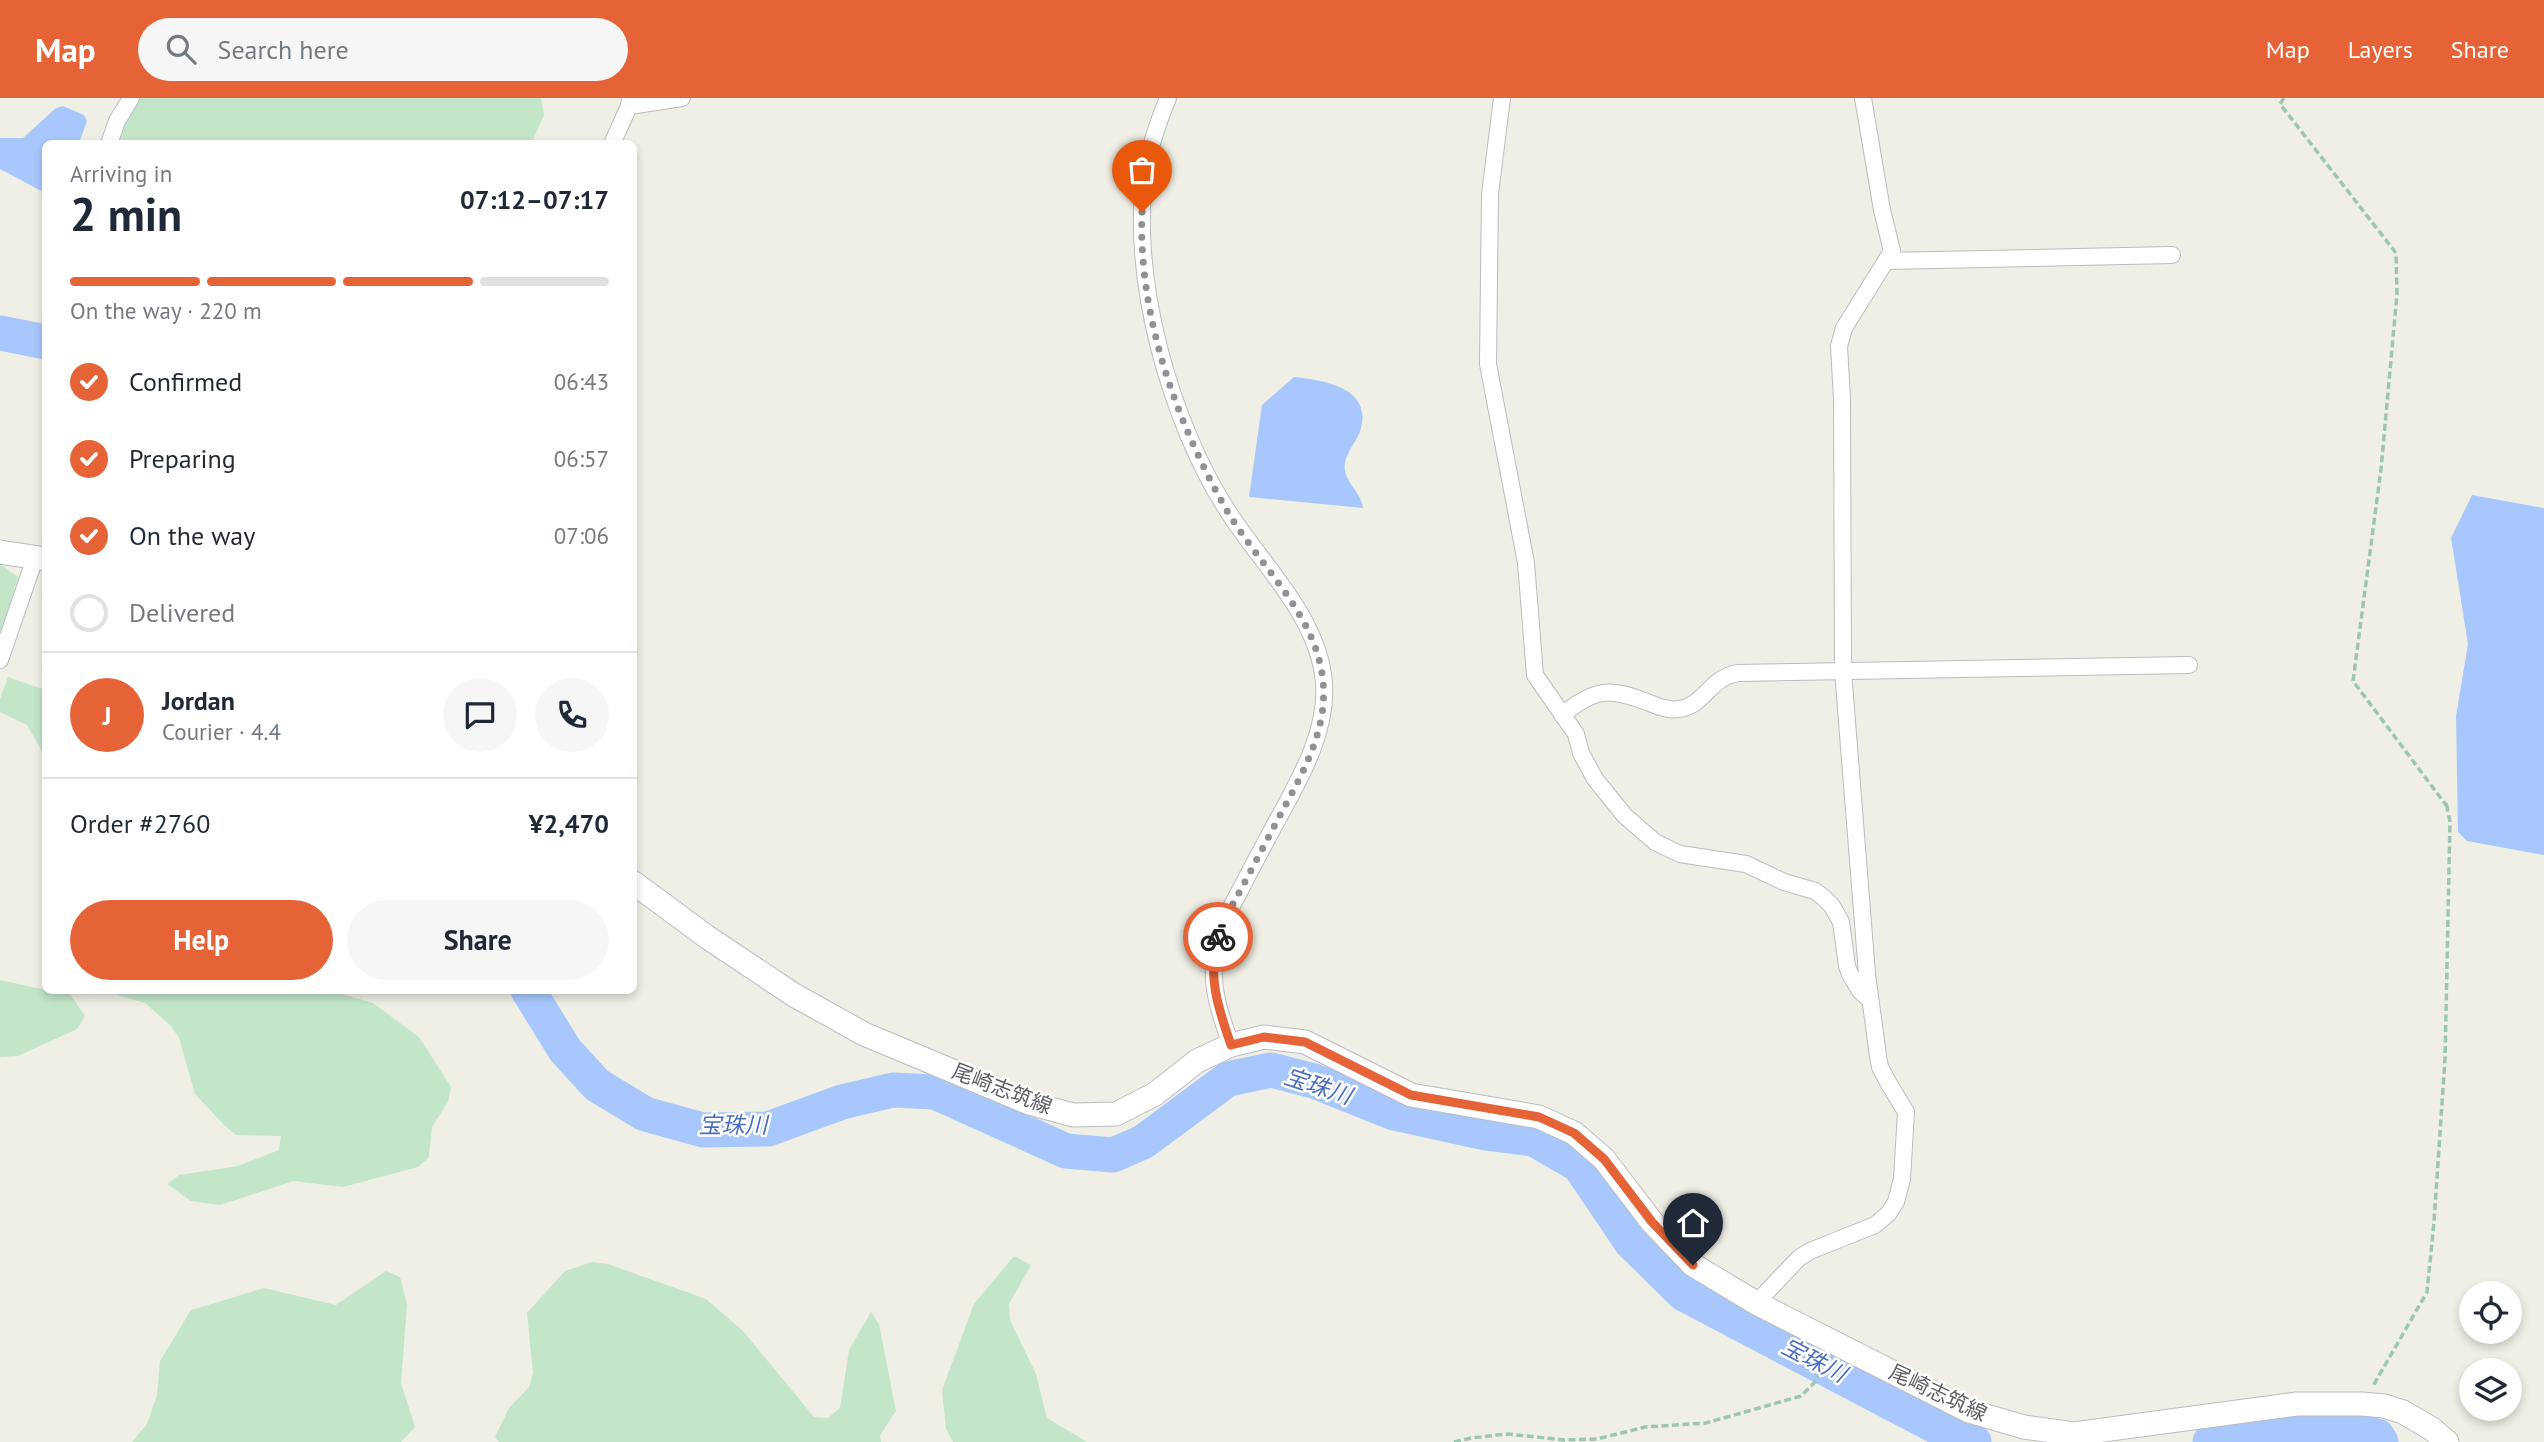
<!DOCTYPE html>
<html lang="en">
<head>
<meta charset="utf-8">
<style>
  :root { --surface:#fff; --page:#f6f6f7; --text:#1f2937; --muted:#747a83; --line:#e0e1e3; --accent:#e56336 }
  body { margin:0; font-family:"PT Sans","Noto Sans JP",sans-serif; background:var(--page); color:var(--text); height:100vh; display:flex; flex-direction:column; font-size:26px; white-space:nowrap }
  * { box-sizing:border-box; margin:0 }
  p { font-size:23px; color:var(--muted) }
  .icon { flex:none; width:38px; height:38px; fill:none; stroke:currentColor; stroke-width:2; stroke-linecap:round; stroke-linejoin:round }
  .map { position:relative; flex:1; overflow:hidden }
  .panel { position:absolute; left:42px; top:42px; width:595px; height:854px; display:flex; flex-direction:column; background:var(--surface); border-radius:10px; box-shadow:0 4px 10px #0003 }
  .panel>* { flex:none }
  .tools { position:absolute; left:2459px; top:1183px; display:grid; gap:14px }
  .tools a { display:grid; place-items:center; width:63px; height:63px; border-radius:50%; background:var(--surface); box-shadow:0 4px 10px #0003; font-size:35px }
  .pin { position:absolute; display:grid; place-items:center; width:60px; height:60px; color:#fff; margin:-72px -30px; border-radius:50% 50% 50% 0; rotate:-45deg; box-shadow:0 0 7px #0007 }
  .pin .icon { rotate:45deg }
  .courier { position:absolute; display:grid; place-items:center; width:70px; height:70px; margin:-35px; border:5px solid #e56336; border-radius:50%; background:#fff; color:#222; box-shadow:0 2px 9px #0007 }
  .overview em { font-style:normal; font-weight:600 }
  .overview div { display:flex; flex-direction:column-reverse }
  .overview { display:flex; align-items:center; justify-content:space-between; height:119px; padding:0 28px }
  h1 { font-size:46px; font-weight:600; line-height:52px }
  .bar { display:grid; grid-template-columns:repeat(4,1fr); gap:10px 7px; align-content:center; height:84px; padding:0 28px }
  .bar i { height:9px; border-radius:5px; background:var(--line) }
  .bar .on { background:var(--accent) }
  .bar p { grid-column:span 4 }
  .line { display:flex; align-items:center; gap:18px; padding:0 28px; border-top:2px solid var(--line) }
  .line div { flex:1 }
  .round { display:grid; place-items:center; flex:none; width:74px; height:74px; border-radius:37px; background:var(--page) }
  ol { padding:0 28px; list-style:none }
  li { display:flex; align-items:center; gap:21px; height:77px }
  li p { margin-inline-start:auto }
  li .icon { padding:7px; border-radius:50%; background:var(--accent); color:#fff; stroke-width:4 }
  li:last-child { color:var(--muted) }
  li i { width:38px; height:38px; border:4px solid var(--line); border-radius:50% }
  .cta { display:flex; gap:14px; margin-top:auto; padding:14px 28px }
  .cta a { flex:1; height:80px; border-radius:42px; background:var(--accent); color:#fff; font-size:28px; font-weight:600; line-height:80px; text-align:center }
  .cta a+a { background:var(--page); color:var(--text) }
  header { display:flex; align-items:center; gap:42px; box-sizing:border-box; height:98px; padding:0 35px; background:var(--accent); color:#fff }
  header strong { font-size:33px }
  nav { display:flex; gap:38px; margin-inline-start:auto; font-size:24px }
  .search { width:490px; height:63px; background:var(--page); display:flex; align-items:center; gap:18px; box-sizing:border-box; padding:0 24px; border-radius:38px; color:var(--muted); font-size:26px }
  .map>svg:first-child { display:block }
</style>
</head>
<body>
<header>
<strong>Map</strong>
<div class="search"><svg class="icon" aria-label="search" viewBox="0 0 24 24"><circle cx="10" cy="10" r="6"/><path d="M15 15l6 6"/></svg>Search here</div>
<nav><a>Map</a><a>Layers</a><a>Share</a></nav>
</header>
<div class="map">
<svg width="2544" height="1344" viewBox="0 0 2544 1344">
  <rect width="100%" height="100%" fill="#efefe5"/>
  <g fill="#c3e6c9">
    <path d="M123 0H541L544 17 531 46H112Z"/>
    <path d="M0 466 18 479 0 538Z"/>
    <path d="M8 579 45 592V652L42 653 27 627 0 614V601Z"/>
    <path d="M0 882 46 892 68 893 85 918 77 931 18 958 0 959Z"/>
    <path d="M332 893 373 905 419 939 451 989 448 1004 432 1029 429 1059 418 1069 343 1089 294 1083 220 1107 191 1103 167 1086 179 1077 238 1068 279 1052 281 1038 236 1037 225 1028 195 996 179 940 171 928 145 905 117 897 112 893Z"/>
    <path d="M1014 1158 1031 1167 1009 1206 1010 1222 1036 1276 1047 1320 1087 1344H953L946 1331 942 1292 974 1206Z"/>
    <path d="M592 1164 608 1166 706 1201 743 1233 814 1319 828 1320 840 1310 849 1252 871 1214 879 1226 896 1313 880 1337 881 1344H499L495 1339 509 1310 529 1289 533 1275 527 1215 565 1173Z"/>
    <path d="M386 1173 400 1179 407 1207 401 1285 415 1329 401 1344H132L147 1326 157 1297 160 1263 191 1212 264 1190 336 1207Z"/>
  </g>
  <g fill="#a8c8fd">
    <path d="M63 8 84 17 87 23 79 45 46 46 45 95 0 71V40H23L56 10Z"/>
    <path d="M1294 279C1322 282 1372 289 1361 330 1358 342 1347 353 1345 365 1342 383 1361 393 1363 410L1249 399 1262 307Z"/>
    <path d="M2472 397 2544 410V757L2467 743 2458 734 2456 618 2468 546 2451 440Z"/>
  </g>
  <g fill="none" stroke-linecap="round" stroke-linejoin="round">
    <g stroke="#a8c8fd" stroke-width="35">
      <path d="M0 235 46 244"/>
      <path d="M528 892 565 952 597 987 645 1016 703 1032 768 1031 842 1004 893 992 935 994 1066 1053 1113 1057 1143 1044 1228 981 1271 972 1314 983 1394 1015 1485 1035 1534 1041 1579 1067 1631 1144 1684 1196 1962 1342 1974 1344"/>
      <path d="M2210 1344 2333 1328 2377 1338 2381 1344"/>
    </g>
    <g stroke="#babcc1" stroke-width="18">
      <g id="street">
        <path d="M1168 0C1159 22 1150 47 1146 71 1128 176 1171 327 1229 415 1263 468 1318 518 1324 584 1328 637 1296 687 1272 732 1255 763 1239 795 1222 826 1207 876 1214 899 1231 947"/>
        <path d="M1502 0 1490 96 1488 266 1526 465 1535 577 1576 636 1581 655 1595 681 1625 718 1655 744 1680 756 1746 766 1784 784 1815 793 1823 799 1832 808 1841 824 1847 868 1850 876 1860 893 1870 902"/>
        <path d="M629 8 682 0"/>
        <path d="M109 46 117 23 131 0"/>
        <path d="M612 46 629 8 630 0"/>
        <path d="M1886 163 2172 157"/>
        <path d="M0 562 35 460"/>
        <path d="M1562 617C1594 591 1609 589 1647 604 1657 608 1668 613 1679 611 1703 609 1709 580 1738 575L2189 567"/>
        <path d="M1756 1205 1799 1160 1810 1153 1875 1127 1888 1116 1896 1104 1902 1081 1906 1014 1889 986 1880 969 1878 958 1867 876 1843 573 1842 301 1839 248 1844 230 1892 153 1882 112 1863 0"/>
      </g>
    </g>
    <g stroke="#bbbcc3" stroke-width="25">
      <g id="secondary">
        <path d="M0 454 46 461"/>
        <path d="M634 785 707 839 794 897 864 936 1029 1005 1073 1017 1116 1016 1155 996 1197 963 1231 947 1264 939 1305 944 1411 997 1539 1019 1574 1035 1604 1061 1652 1124 1693 1167 1756 1205 1969 1313 2024 1329 2074 1336 2297 1306H2362L2384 1308 2403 1314 2432 1331 2447 1344"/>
      </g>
    </g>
    <g stroke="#9cc6b0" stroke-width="3.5" stroke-dasharray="7 3.5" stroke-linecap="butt">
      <path d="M2284 0 2280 6 2396 155 2397 196 2381 371 2353 583 2446 707V704L2450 724 2445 961 2434 1124 2427 1194 2373 1288"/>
      <path d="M1454 1344 1471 1340 1508 1336 1564 1342 1597 1341 1645 1329 1706 1325 1801 1298 1815 1284 1825 1262"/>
    </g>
    <use href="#street" stroke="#fff" stroke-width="16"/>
    <use href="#secondary" stroke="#fff" stroke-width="23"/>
  </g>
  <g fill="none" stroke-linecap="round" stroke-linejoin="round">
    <path stroke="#909192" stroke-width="7" stroke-dasharray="0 12.6" d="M1142 114C1138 217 1176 323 1226 411 1265 478 1335 531 1322 616 1316 654 1295 689 1277 723 1259 757 1241 792 1222 826L1218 839"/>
    <path stroke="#e56336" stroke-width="9" d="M1218 839C1207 877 1218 910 1231 947L1264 939 1305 944 1411 997 1539 1019 1574 1035 1604 1061 1652 1124 1693 1167"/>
  </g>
  <g text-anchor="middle" stroke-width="5" stroke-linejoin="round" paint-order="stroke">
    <g font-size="21" fill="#5d5f65" stroke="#fff">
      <text transform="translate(1002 991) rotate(21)" y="7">尾崎志筑線</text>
      <text transform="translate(1938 1295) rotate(25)" y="7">尾崎志筑線</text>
    </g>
    <g font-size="23" font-style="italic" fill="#4a6ec1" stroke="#fff">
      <text transform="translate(1318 988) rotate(18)" y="8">宝珠川</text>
      <text x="733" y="1035">宝珠川</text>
      <text transform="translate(1814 1262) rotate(27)" y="8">宝珠川</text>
    </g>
  </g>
</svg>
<div class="tools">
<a><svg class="icon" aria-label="locate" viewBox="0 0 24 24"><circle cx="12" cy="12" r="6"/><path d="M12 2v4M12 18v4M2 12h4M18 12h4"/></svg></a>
<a><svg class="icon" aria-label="layers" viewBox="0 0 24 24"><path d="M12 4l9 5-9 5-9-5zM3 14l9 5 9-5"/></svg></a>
</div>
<div class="pin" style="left:1142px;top:114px;background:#ea580c"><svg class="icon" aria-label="bag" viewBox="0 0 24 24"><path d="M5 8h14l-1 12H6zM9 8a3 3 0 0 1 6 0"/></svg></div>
<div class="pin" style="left:1693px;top:1167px;background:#1f2937"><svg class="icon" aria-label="home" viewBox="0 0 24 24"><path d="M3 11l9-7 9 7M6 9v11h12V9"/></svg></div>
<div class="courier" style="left:1218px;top:839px"><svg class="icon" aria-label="bike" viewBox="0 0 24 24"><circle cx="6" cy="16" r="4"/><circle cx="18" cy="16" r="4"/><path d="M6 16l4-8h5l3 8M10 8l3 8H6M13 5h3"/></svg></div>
<section class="panel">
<div class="overview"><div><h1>2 min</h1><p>Arriving in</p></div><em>07:12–07:17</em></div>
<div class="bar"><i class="on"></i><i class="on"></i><i class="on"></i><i></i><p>On the way · 220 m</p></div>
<ol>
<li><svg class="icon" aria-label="check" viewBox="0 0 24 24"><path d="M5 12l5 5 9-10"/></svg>Confirmed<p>06:43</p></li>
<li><svg class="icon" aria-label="check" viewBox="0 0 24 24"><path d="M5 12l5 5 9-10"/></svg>Preparing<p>06:57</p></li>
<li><svg class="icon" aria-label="check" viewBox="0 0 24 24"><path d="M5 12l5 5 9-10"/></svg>On the way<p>07:06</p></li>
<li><i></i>Delivered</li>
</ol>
<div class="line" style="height:126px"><b class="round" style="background:var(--accent);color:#fff">J</b><div><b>Jordan</b><p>Courier · 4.4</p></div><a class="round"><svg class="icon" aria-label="chat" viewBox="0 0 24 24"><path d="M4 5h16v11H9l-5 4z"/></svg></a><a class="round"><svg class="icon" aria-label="phone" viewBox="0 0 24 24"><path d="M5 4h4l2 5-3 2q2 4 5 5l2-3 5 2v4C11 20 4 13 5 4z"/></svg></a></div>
<div class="line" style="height:91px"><div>Order #2760</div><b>¥2,470</b></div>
<div class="cta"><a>Help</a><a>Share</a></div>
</section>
</div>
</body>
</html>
